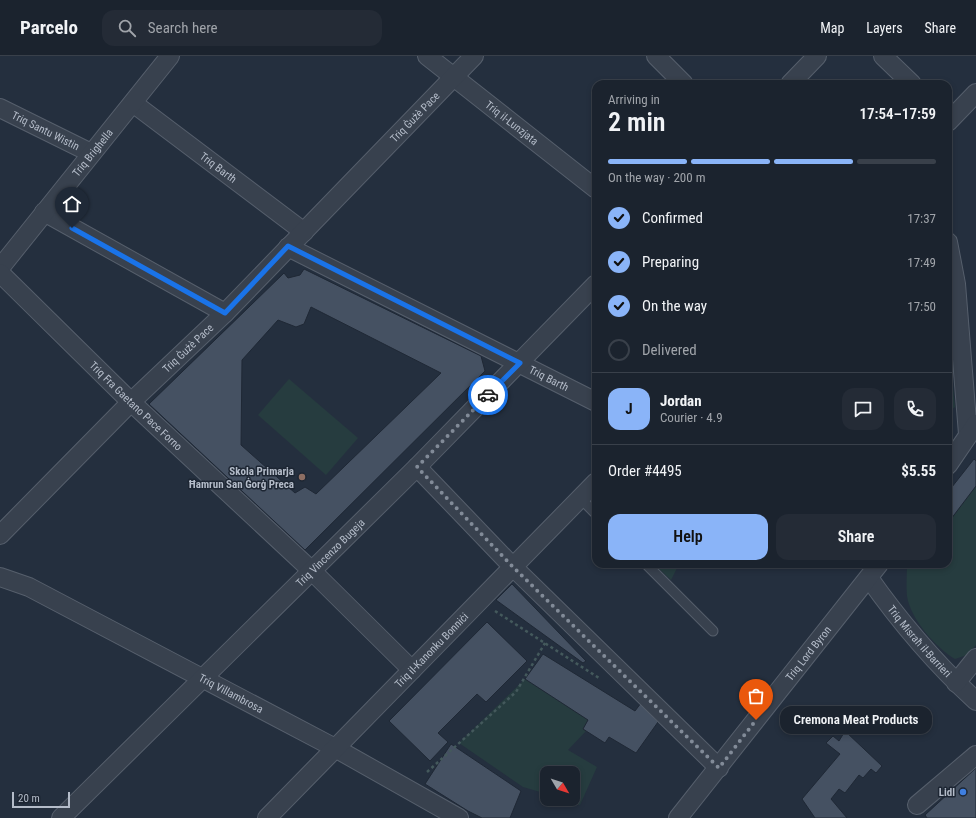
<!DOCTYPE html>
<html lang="en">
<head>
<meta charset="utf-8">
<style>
  :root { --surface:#1b232e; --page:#242b36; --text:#f1f3f6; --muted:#a0a4aa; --line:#39404a; --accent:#8ab4f8 }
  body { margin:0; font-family:"Roboto Condensed",sans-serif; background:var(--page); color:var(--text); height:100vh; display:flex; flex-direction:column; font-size:15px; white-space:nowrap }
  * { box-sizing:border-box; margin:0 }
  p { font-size:13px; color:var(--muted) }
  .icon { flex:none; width:22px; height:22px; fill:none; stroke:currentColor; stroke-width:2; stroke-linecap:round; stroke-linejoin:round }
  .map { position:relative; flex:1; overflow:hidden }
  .details { position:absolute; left:592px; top:24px; width:360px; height:488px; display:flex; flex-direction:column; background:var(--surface); border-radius:12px; box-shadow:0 2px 6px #0003,0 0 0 1px var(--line) }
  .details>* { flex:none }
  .needle { width:26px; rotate:129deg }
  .buttons { position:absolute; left:540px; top:710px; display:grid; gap:8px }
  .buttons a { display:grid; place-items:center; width:40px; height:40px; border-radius:8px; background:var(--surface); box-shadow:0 2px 6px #0003,0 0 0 1px var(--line); font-size:20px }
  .scale { position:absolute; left:12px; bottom:10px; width:58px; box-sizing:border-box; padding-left:4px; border:2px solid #b4bcc9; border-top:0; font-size:11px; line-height:14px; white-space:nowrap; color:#b4bcc9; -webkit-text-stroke:3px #1d2633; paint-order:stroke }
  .pin { position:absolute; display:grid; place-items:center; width:34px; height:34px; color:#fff; margin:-41px -17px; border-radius:50% 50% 50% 0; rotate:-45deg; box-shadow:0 0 4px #0007 }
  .pin .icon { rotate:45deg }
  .courier { position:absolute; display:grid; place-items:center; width:40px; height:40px; margin:-20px; border:3px solid #1a73e8; border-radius:50%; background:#fff; color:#222; box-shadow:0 1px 5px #0007 }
  .bubble { position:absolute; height:28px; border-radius:12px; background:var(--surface); box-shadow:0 2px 6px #0003,0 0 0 1px var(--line); font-size:13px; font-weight:600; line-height:28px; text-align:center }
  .summary em { font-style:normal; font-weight:600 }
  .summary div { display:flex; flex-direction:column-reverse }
  .summary { display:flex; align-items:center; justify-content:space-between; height:68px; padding:0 16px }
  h1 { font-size:26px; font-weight:600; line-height:30px }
  .bar { display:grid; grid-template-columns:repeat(4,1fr); gap:6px 4px; align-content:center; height:48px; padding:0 16px }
  .bar i { height:5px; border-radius:3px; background:var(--line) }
  .bar .current { background:var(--accent) }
  .bar p { grid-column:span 4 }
  .line { display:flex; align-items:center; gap:10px; padding:0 16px; border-top:1px solid var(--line) }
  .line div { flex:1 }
  .round { display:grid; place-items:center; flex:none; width:42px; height:42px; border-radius:12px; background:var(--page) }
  ol { padding:0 16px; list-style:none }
  li { display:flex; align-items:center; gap:12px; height:44px }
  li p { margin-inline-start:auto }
  li .icon { padding:4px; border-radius:50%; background:var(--accent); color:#111; stroke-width:4 }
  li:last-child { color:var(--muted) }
  li i { width:22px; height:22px; border:2px solid var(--line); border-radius:50% }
  .action { display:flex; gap:8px; margin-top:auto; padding:8px 16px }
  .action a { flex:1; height:46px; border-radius:12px; background:var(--accent); color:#111; font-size:16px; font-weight:600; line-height:46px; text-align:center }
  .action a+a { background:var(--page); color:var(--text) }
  header { display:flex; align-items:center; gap:24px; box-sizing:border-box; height:56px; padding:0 20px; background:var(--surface); border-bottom:1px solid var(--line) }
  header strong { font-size:19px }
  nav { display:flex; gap:22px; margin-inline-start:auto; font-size:14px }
  .search { width:280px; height:36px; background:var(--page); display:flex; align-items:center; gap:10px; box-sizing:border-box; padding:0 14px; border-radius:12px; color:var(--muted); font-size:15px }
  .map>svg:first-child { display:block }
</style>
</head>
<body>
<header>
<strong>Parcelo</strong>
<div class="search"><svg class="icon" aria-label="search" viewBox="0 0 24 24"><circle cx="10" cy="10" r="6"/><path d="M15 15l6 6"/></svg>Search here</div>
<nav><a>Map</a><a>Layers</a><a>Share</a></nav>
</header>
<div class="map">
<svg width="976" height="762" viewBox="0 0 976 762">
  <rect width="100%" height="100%" fill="#242f3e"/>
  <g fill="#263c3f">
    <path d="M948 282 955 351 948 356Z"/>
    <path d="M289 323 358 382 326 419 258 359Z"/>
    <path d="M976 430V589L967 599 955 603C936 592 910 562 907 540 906 529 907 518 907 508H948V461L951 463Z"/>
    <path d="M654 508H679L671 524Z"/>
    <path d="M525 623 588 664 583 673 586 675 568 694 597 711 580 749 562 743H573V717H547V738L523 731 459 687Z"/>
  </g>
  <g fill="#455162" stroke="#1f2835" fill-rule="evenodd">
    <path d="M304 213 481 300 485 315 305 494 149 348 284 217 288 222 300 219ZM311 251 441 317 316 438 305 431 295 437 241 389 242 304 278 264 296 271 304 268Z"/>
    <path d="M974 403 976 405V430L951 463 948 461V436Z"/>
    <path d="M512 528 586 605 583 607 496 544Z"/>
    <path d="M487 566 527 605 486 646 477 638 438 677 448 686 430 705 389 665Z"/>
    <path d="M543 598 635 655 641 647 658 666 636 697 609 681 605 687 583 673 588 664 525 623Z"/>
    <path d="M845 675 882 710 876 717 871 713 863 722 859 719 845 737 839 733 831 743 847 762H815L802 743 840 698 826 687 833 680 839 685Z"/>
    <path d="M451 688 521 735 510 762H482L468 755 425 728Z"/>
    <path d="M976 712V762H927L925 759Z"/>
  </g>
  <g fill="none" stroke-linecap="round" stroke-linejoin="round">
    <g stroke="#565f6c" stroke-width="11">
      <g id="service">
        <path d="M580 442 596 458"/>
        <path d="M646 508 713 575"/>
      </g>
    </g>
    <g stroke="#565f6c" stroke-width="20">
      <g id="minor">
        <path id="s1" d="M427 0 596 133"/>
        <path d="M656 0 684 28"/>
        <path d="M883 0 912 28"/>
        <path d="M790 28 817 0"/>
        <path id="s2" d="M133 47 304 176"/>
        <path id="s3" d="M0 52 91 97"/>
        <path d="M948 66 976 37"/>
        <path d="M44 156 225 257"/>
        <path d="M948 186 956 228 968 378"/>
        <path id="s4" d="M288 191 596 346"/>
        <path id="s5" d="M0 212 170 0"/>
        <path id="s6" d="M0 217 131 346 311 514 412 614"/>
        <path d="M948 409 976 368"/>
        <path d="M417 411 513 511 719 712"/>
        <path id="s7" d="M0 479 131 346 225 257 474 0"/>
        <path id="s8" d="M0 521 29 531 335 692 459 762"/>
        <path id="s9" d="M869 522C900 566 936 608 976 645"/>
        <path d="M956 627 976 602"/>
        <path d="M917 749 976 699"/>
        <path id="s10" d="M61 762 417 411 596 228"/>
        <path id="s11" d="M267 762 596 426"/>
        <path id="s12" d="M678 762 879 508"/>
      </g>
    </g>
    <g stroke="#44595c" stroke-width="2.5" stroke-dasharray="3 3" stroke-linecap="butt">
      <path d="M495 555 599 622"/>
      <path d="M427 716 516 636 545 587"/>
    </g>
    <use href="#service" stroke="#38414e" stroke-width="9"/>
    <use href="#minor" stroke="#38414e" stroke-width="18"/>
  </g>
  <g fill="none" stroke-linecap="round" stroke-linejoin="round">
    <path stroke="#828b98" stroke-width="4" stroke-dasharray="0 7.2" d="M488 339 417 411 513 511 719 712 756 664"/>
    <path stroke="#1a73e8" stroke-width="5" d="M72 172 225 257 288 190 520 307 488 339"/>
  </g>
  <circle fill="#8d6e63" stroke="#1d2633" stroke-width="1.5" cx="302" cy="421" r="4"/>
  <circle fill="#3f7fe0" stroke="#1d2633" stroke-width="1.5" cx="963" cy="736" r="4"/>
  <g text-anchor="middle" stroke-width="3" stroke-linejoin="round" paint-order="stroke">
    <g font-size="11" fill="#b4bcc9" stroke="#1d2633">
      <text dy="4" stroke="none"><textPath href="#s7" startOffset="589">Triq Ġużè Pace</textPath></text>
      <text dy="4" stroke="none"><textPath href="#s1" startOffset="108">Triq il-Lunzjata</textPath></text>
      <text dy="4" stroke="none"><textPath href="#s3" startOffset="51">Triq Santu Wistin</textPath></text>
      <text dy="4" stroke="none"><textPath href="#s5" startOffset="148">Triq Brighella</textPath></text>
      <text dy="4" stroke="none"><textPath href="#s2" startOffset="107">Triq Barth</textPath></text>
      <text dy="4" stroke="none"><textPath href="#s7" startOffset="265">Triq Ġużè Pace</textPath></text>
      <text dy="4" stroke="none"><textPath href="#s4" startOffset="292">Triq Barth</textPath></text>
      <text dy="4" stroke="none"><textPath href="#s6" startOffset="190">Triq Fra Gaetano Pace Forno</textPath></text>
      <text dy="4" stroke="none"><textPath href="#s10" startOffset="378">Triq Vincenzo Bugeja</textPath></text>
      <text dy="4" stroke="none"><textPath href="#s9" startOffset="81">Triq Misraħ il-Barrieri</textPath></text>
      <text dy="4" stroke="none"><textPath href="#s11" startOffset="235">Triq il-Kanonku Bonniċi</textPath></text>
      <text dy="4" stroke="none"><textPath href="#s12" startOffset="210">Triq Lord Byron</textPath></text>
      <text dy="4" stroke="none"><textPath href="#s8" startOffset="259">Triq Villambrosa</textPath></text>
    </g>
    <g font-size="11" font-weight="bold" fill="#b4bcc9" stroke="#1d2633" text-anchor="end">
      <text x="294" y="419">Skola Primarja<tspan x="294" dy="13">Ħamrun San Ġorġ Preca</tspan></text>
      <text x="955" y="740">Lidl</text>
    </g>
  </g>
</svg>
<div class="buttons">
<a><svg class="needle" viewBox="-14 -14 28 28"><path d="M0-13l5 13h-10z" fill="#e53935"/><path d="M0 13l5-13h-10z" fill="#a0a4aa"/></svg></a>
</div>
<div class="scale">20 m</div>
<div class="pin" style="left:756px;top:664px;background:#ea580c"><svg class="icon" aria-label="bag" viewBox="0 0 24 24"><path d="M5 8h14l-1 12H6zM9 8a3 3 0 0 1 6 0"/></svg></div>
<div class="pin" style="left:72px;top:172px;background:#1f2937"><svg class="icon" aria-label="home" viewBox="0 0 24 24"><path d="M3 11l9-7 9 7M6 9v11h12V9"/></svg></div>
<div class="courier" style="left:488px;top:339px"><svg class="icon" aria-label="car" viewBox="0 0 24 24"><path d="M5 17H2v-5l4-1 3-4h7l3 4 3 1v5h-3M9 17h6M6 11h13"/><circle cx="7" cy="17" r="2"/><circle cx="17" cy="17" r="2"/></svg></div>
<div class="bubble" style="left:780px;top:650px;width:152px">Cremona Meat Products</div>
<section class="details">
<div class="summary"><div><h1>2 min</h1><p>Arriving in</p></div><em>17:54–17:59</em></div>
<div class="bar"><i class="current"></i><i class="current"></i><i class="current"></i><i></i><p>On the way · 200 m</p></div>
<ol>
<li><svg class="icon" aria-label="check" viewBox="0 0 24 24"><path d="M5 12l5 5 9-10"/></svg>Confirmed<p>17:37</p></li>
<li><svg class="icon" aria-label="check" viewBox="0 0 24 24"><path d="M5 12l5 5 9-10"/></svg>Preparing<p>17:49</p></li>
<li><svg class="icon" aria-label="check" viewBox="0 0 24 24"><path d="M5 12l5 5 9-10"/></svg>On the way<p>17:50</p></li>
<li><i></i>Delivered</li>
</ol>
<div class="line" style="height:72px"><b class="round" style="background:var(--accent);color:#111">J</b><div><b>Jordan</b><p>Courier · 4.9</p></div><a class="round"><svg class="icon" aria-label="chat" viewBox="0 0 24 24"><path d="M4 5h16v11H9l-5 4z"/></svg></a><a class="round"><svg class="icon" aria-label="phone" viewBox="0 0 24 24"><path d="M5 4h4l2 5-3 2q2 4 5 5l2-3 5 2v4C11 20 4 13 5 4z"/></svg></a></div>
<div class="line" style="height:52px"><div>Order #4495</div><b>$5.55</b></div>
<div class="action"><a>Help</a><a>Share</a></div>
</section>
</div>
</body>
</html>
